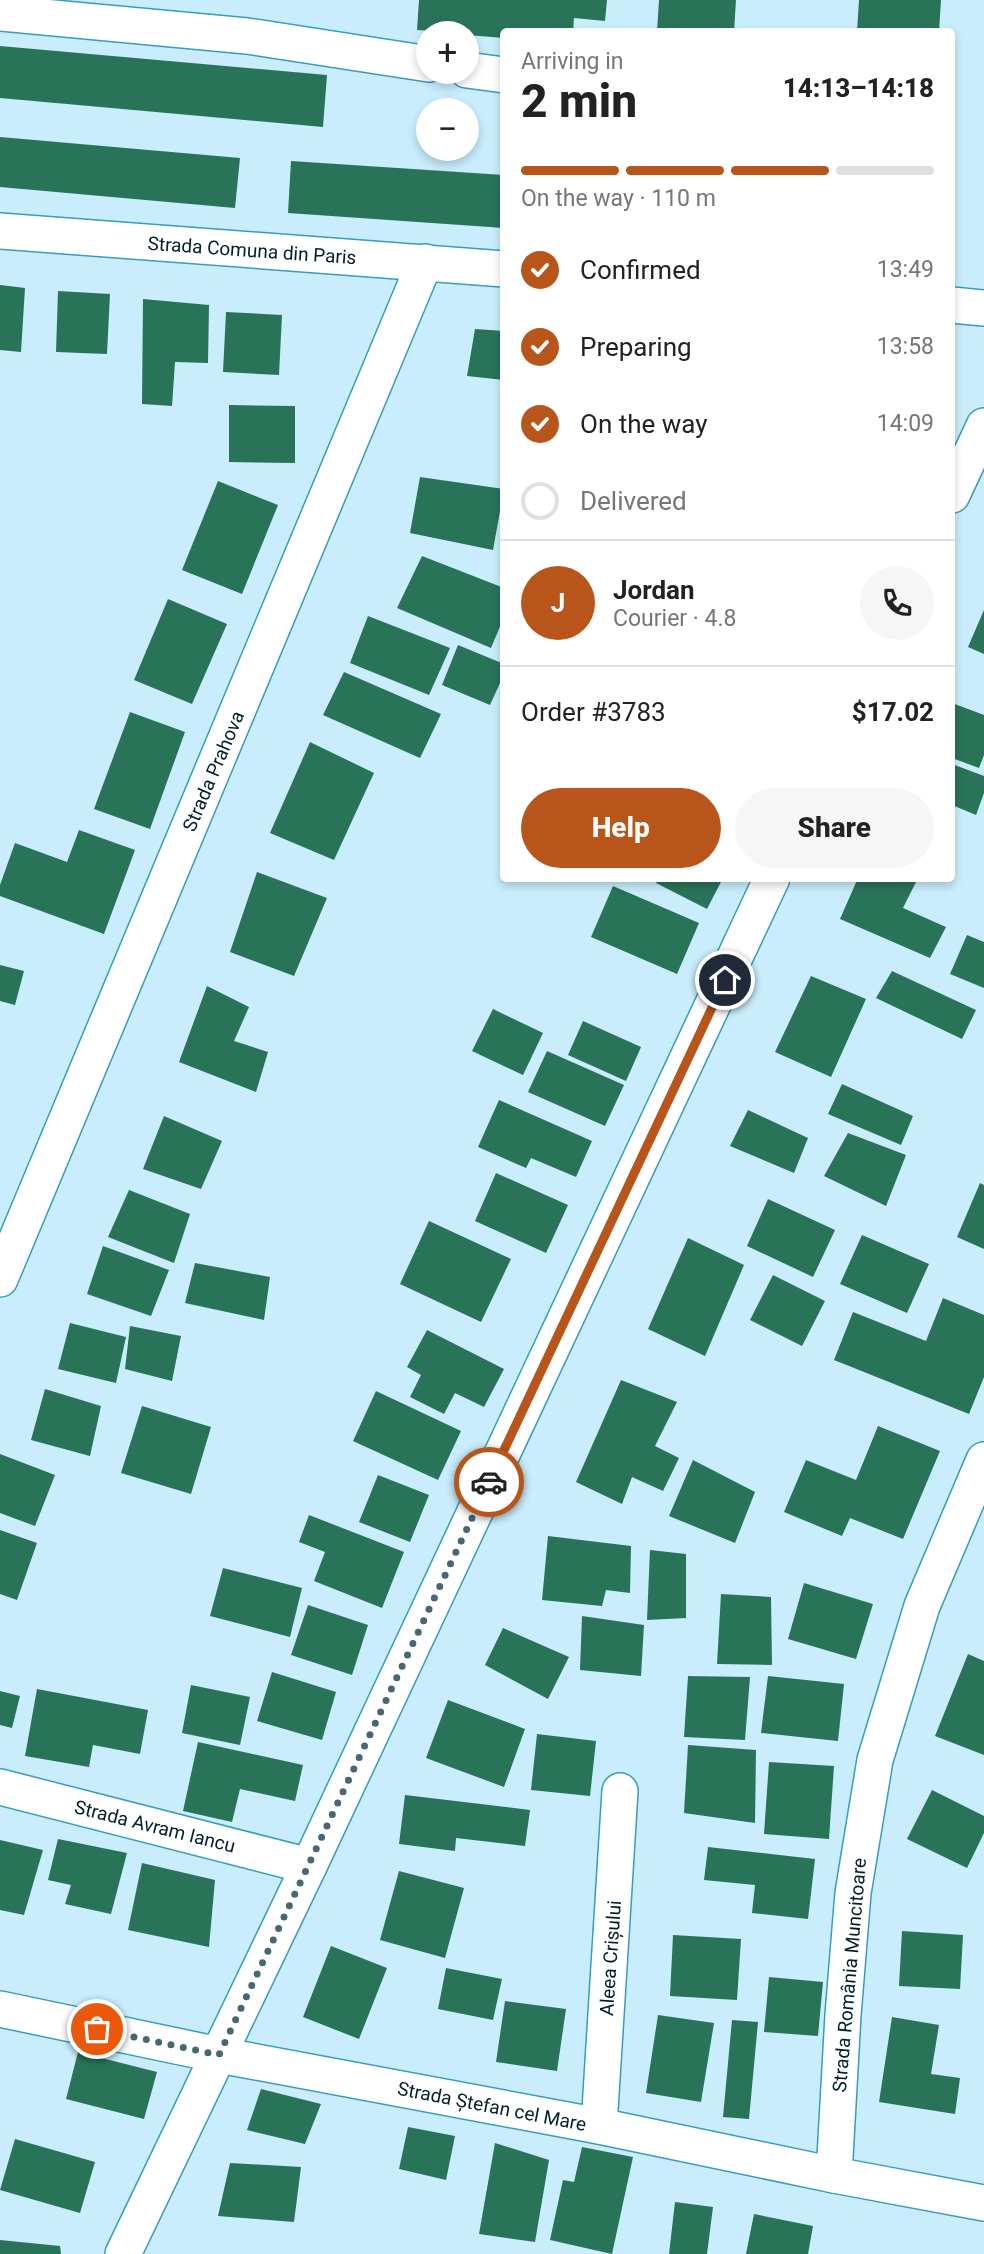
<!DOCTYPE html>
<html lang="en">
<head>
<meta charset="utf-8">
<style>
  :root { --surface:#fff; --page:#f6f6f6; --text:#222; --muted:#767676; --line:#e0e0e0; --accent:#b7551b }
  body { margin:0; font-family:Roboto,sans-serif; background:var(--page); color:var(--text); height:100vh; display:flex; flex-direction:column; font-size:26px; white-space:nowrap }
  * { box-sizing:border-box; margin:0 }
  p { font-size:23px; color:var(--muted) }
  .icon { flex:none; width:38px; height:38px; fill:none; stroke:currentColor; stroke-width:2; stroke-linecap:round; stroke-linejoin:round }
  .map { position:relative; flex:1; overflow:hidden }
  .details { position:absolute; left:500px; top:28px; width:455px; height:854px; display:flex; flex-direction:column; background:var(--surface); border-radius:7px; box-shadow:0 4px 10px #0003 }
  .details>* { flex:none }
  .tools { position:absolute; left:416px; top:21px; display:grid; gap:14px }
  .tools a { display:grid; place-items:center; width:63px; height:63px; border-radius:50%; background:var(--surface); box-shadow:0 4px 10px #0003; font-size:35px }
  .pin { position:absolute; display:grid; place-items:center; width:60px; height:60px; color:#fff; margin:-30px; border:4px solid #fff; border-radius:50%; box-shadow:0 2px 7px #0007 }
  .courier { position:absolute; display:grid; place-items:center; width:70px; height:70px; margin:-35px; border:5px solid #b7551b; border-radius:50%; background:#fff; color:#222; box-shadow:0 2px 9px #0007 }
  .overview em { font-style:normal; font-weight:800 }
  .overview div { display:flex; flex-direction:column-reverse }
  .overview { display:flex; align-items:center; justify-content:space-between; height:119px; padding:0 21px }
  h1 { font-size:46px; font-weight:800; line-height:52px }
  .bar { display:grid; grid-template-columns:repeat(4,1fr); gap:10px 7px; align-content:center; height:84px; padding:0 21px }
  .bar i { height:9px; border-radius:5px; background:var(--line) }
  .bar .on { background:var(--accent) }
  .bar p { grid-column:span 4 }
  .line { display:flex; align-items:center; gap:18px; padding:0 21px; border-top:2px solid var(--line) }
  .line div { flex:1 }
  .round { display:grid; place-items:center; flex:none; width:74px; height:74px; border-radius:37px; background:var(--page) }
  ol { padding:0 21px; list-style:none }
  li { display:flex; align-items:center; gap:21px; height:77px }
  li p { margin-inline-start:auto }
  li .icon { padding:7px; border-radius:50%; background:var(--accent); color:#fff; stroke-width:4 }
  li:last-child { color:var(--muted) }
  li i { width:38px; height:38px; border:4px solid var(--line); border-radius:50% }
  .action { display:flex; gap:14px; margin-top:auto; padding:14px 21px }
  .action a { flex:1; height:80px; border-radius:42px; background:var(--accent); color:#fff; font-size:28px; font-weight:800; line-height:80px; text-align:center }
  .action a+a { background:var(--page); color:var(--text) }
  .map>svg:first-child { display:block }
</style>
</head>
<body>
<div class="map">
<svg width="984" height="2254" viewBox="0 0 984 2254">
  <rect width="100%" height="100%" fill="#c9edfc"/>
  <g fill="#297359">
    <path d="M419 0H607L605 21 574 18 573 32H504V38L467 35V33L417 30Z"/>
    <path d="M659 0H736L734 32H657Z"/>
    <path d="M859 0H941L939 32H857Z"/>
    <path d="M0 46 327 75 323 127 0 98Z"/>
    <path d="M0 137 240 158 235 208 0 187Z"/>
    <path d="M291 161 504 175V228L288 213Z"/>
    <path d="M0 285 25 288 21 352 0 350Z"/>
    <path d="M58 291 110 294 107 354 56 352Z"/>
    <path d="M143 299 209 305 208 363 175 362 172 406 142 404Z"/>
    <path d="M226 312 282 315 279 375 223 372Z"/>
    <path d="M475 329 504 331V380L467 376Z"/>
    <path d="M229 405 295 406V463L229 462Z"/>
    <path d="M420 477 504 489 493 550 410 533Z"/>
    <path d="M218 481 278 505 242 594 182 570Z"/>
    <path d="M422 556 504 588V617L491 648 397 608Z"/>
    <path d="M168 599 227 624 192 704 134 680Z"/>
    <path d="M984 610V654L968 647Z"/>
    <path d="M368 616 450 648 429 695 350 663Z"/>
    <path d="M458 645 504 664V674L490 705 442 685Z"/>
    <path d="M344 672 441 714 420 758 323 715Z"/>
    <path d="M952 703 984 715V755L979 768 952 758Z"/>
    <path d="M130 712 185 732 150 829 94 809Z"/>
    <path d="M310 742 374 773 334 860 270 833Z"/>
    <path d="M952 764 984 776V793L976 815 952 805Z"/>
    <path d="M79 830 135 850 104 934 0 896V885L15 843 67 862Z"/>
    <path d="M257 872 327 898 294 976 230 952Z"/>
    <path d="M658 878H723L707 909 656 883Z"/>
    <path d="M858 878H918L903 908 946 927 930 958 840 919Z"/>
    <path d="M613 886 699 923 677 974 591 937Z"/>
    <path d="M967 935 984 942V988L950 974Z"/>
    <path d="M0 965 24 971 15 1005 0 1001Z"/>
    <path d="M892 971 976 1010 962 1039 876 998Z"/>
    <path d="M811 976 866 999 831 1077 775 1052Z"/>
    <path d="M207 986 249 1007 234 1041 268 1052 256 1092 179 1062Z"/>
    <path d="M493 1009 543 1033 523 1075 472 1051Z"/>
    <path d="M583 1021 641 1047 626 1081 568 1055Z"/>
    <path d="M547 1051 624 1085 605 1126 528 1092Z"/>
    <path d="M842 1084 913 1116 901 1145 828 1114Z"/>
    <path d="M499 1100 592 1141 576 1177 531 1158 526 1168 478 1147Z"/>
    <path d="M748 1110 808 1138 794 1173 730 1146Z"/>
    <path d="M164 1116 222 1141 201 1189 143 1169Z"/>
    <path d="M848 1133 906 1155 886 1206 824 1176Z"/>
    <path d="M496 1173 568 1205 546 1253 475 1221Z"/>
    <path d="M980 1183 984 1185V1249L957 1237Z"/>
    <path d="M129 1190 190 1214 174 1263 108 1237Z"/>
    <path d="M768 1199 835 1230 813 1277 747 1246Z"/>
    <path d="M429 1221 511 1259 481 1322 400 1284Z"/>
    <path d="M862 1235 929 1264 907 1313 840 1284Z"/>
    <path d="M688 1238 744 1265 705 1356 648 1329Z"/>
    <path d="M103 1246 169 1270 151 1316 87 1294Z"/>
    <path d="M195 1263 270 1277 264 1320 185 1303Z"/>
    <path d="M773 1275 825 1301 802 1346 750 1320Z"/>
    <path d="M943 1298 984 1315V1377L969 1414 834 1360 853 1312 926 1341Z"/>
    <path d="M70 1323 126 1337 116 1383 58 1369Z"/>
    <path d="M130 1326 181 1336 172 1381 125 1369Z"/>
    <path d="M427 1330 504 1369 484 1407 455 1393 444 1414 410 1397 421 1375 407 1367Z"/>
    <path d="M621 1380 677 1402 655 1446 679 1458 663 1491 632 1477 622 1504 576 1482Z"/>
    <path d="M45 1389 101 1406 90 1456 31 1440Z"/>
    <path d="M376 1391 461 1431 438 1480 353 1441Z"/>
    <path d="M142 1406 211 1427 191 1494 121 1473Z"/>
    <path d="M878 1426 940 1451 903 1539 850 1518 842 1536 784 1512 806 1460 856 1480Z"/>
    <path d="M0 1454 55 1475 35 1526 0 1513Z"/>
    <path d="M693 1460 755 1492 735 1543 669 1516Z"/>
    <path d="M378 1475 429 1495 410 1542 359 1522Z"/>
    <path d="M309 1515 404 1552 382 1608 314 1581 325 1552 299 1542Z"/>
    <path d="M0 1530 37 1543 17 1600 0 1594Z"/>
    <path d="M548 1536 631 1546 630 1593 606 1590 602 1606 542 1600Z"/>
    <path d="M650 1550 686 1554V1618L647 1620Z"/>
    <path d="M223 1568 302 1588 290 1637 210 1616Z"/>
    <path d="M804 1583 873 1604 856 1659 788 1639Z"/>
    <path d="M721 1594 771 1597 772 1665 717 1664Z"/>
    <path d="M308 1605 368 1625 352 1675 291 1655Z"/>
    <path d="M582 1616 644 1625 641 1676 580 1670Z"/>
    <path d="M503 1628 569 1657 548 1699 485 1665Z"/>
    <path d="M968 1654 984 1661V1755L935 1736Z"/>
    <path d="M272 1672 336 1692 322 1740 257 1721Z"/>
    <path d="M688 1676 750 1677 745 1740 684 1737Z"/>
    <path d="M768 1676 844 1684 838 1741 761 1733Z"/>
    <path d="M191 1685 250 1697 240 1745 182 1733Z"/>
    <path d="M37 1689 148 1710 140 1754 93 1745 89 1767 25 1756Z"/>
    <path d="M0 1691 20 1696 12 1728 0 1725Z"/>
    <path d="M448 1700 525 1729 504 1787 426 1758Z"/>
    <path d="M537 1734 596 1741 590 1796 531 1790Z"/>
    <path d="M198 1742 303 1765 295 1801 240 1789 232 1822 183 1811Z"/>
    <path d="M688 1745 756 1750 755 1823 684 1813Z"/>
    <path d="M769 1762 834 1766 829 1839 764 1834Z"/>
    <path d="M932 1790 984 1816V1833L967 1868 907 1839Z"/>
    <path d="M405 1795 530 1810 525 1846 456 1838 455 1851 399 1844Z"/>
    <path d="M58 1839 127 1853 111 1914 65 1904 71 1885 48 1880Z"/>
    <path d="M0 1840 43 1850 24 1915 0 1910Z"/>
    <path d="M708 1847 815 1859 808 1919 752 1913 755 1885 704 1880Z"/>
    <path d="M142 1863 215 1880 209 1947 128 1930Z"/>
    <path d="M399 1871 464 1888 445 1958 380 1940Z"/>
    <path d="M902 1931 963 1935 960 1989 899 1986Z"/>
    <path d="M673 1935 741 1939 737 2000 670 1996Z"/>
    <path d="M331 1946 387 1968 359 2039 303 2017Z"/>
    <path d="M446 1968 502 1979 493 2020 438 2009Z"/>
    <path d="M769 1977 823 1982 818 2036 764 2032Z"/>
    <path d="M505 2001 566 2009 557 2071 496 2062Z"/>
    <path d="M658 2015 714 2023 701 2102 646 2093Z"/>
    <path d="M892 2017 939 2025 931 2074 960 2078 955 2114 879 2102Z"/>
    <path d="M732 2020 758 2022 749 2119 723 2117Z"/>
    <path d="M78 2052 157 2072 144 2119 66 2099Z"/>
    <path d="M261 2089 321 2104 305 2144 247 2130Z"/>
    <path d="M408 2127 455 2136 446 2180 399 2169Z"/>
    <path d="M15 2139 95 2162 80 2213 0 2190Z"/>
    <path d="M495 2143 549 2160 535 2242 479 2234Z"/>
    <path d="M582 2147 633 2157 612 2254 550 2240 563 2180 574 2182Z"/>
    <path d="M230 2163 301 2167 294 2222 218 2216Z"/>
    <path d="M675 2202 713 2207 707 2254H669Z"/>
    <path d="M754 2214 813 2226 808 2254H746Z"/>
    <path d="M0 2240 60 2246 61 2254H0Z"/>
  </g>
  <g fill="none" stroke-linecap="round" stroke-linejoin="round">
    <g stroke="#369cc0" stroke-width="38">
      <g id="minor">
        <path d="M0 13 247 36 429 64"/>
        <path d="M467 70 504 75"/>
        <path d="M0 231 504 269"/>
        <path d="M952 305 984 308"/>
        <path d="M952 495 984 426"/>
        <path d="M0 1279 425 262"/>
        <path d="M0 1787 309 1866"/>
        <path d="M0 2009 219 2055 599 2126 834 2175 984 2203"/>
        <path d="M599 2126 620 1791"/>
        <path d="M834 2175 843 2015 853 1893 875 1760 922 1606 984 1460"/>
        <path d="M123 2254 309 1866 772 878"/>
      </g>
    </g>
    <use href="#minor" stroke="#fff" stroke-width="35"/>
  </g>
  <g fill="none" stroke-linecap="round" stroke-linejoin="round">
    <path stroke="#466774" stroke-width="7" stroke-dasharray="0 12.6" d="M97 2029 219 2055 489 1482"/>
    <path stroke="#b7551b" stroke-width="9" d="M489 1482 725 980"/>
  </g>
  <g text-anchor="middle" stroke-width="7" stroke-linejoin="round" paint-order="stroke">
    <g font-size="19" fill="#001f2a" stroke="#fff">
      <text transform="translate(252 250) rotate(4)" y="7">Strada Comuna din Paris</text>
      <text transform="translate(213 771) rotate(-67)" y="7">Strada Prahova</text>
      <text transform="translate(155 1826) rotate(14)" y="7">Strada Avram Iancu</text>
      <text transform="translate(610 1958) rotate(-86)" y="7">Aleea Crișului</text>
      <text transform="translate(849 1975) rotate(-85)" y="7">Strada România Muncitoare</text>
      <text transform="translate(492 2106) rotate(11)" y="7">Strada Ștefan cel Mare</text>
    </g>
  </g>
</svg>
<div class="tools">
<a>+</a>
<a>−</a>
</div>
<div class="pin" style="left:97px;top:2029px;background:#ea580c"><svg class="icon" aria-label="bag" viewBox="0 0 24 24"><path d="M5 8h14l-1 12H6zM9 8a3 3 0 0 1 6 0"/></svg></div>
<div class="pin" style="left:725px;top:980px;background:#1f2937"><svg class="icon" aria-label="home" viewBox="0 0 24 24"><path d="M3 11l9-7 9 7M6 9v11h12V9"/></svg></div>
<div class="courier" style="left:489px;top:1482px"><svg class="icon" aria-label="car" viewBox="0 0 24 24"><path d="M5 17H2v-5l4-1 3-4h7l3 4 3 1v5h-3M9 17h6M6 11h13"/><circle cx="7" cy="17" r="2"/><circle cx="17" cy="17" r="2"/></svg></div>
<section class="details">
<div class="overview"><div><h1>2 min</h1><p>Arriving in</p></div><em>14:13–14:18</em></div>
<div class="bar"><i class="on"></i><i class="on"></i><i class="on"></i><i></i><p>On the way · 110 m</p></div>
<ol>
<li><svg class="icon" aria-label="check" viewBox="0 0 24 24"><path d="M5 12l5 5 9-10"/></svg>Confirmed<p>13:49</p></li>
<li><svg class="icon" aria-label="check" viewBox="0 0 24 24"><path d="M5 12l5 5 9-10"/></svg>Preparing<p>13:58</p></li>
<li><svg class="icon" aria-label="check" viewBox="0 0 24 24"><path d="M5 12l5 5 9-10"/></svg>On the way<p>14:09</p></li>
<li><i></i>Delivered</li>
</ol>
<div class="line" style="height:126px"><b class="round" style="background:var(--accent);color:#fff">J</b><div><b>Jordan</b><p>Courier · 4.8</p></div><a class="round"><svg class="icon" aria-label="phone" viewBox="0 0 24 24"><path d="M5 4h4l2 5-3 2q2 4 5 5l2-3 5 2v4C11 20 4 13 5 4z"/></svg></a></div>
<div class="line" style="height:91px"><div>Order #3783</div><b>$17.02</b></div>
<div class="action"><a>Help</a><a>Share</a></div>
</section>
</div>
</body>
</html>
